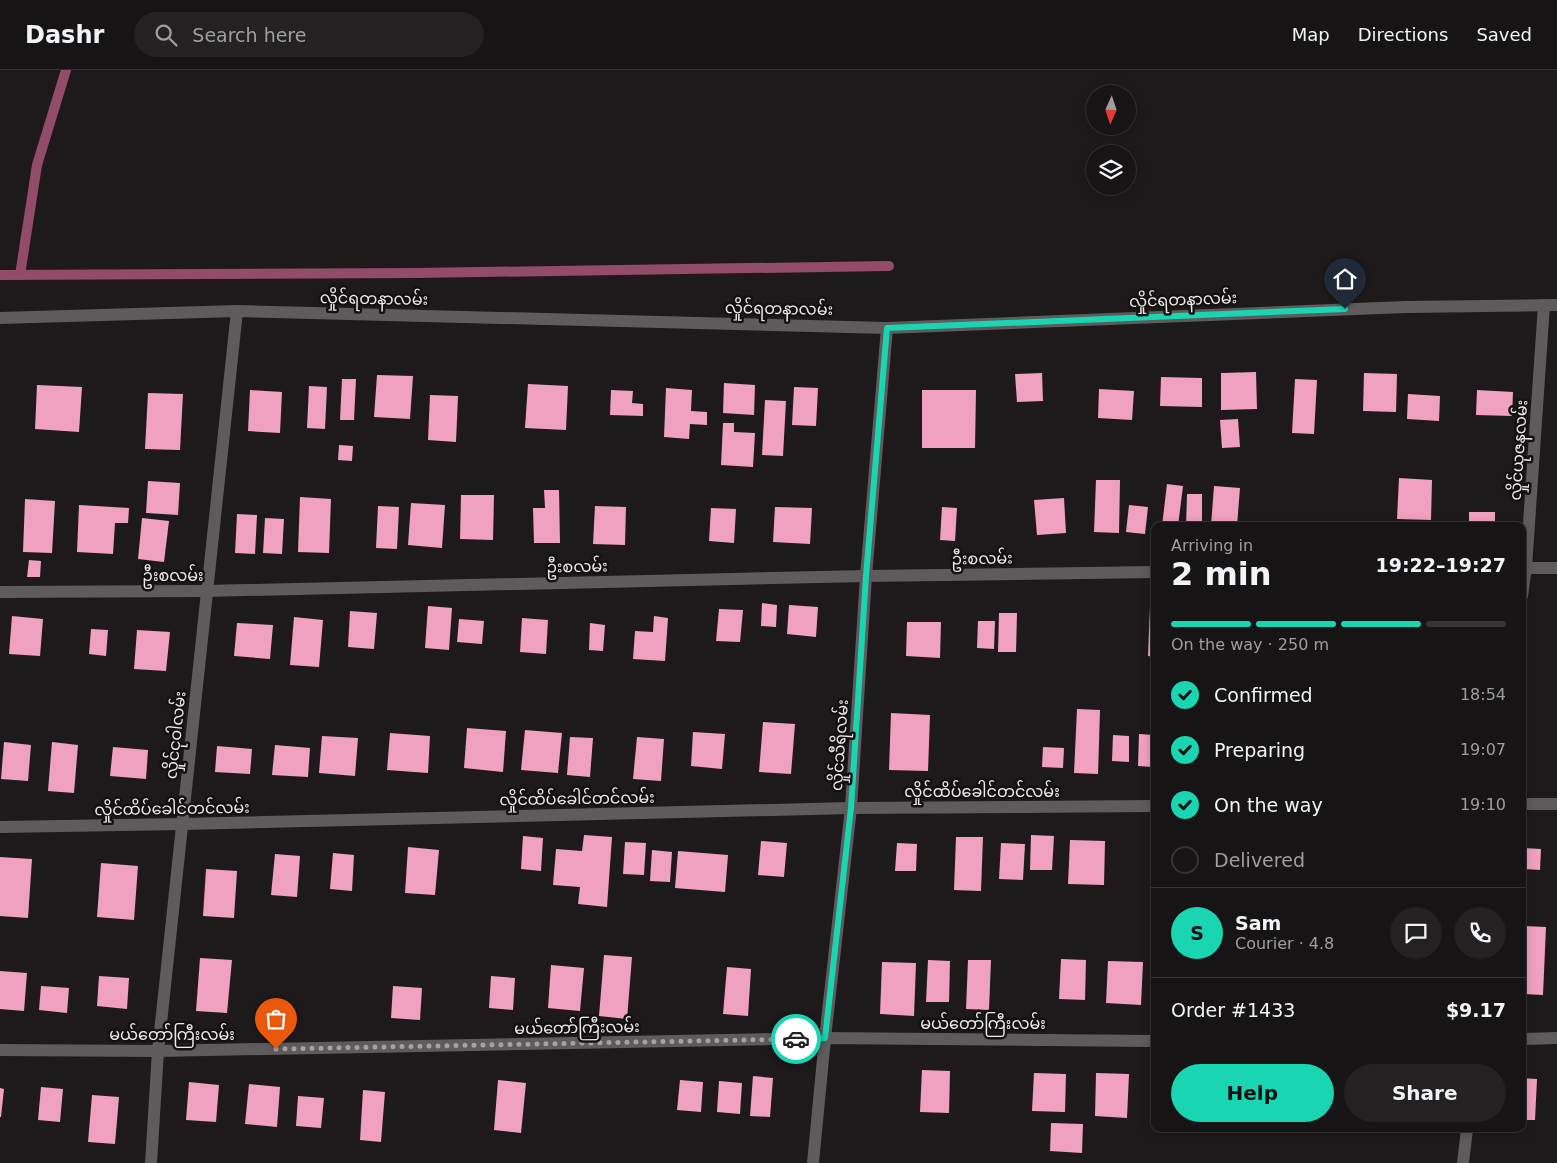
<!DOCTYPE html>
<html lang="en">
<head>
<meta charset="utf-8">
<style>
  :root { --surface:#161414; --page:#232122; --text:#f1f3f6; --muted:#9e9ea0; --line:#353334; --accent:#19d5b2 }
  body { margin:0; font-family:"DejaVu Sans","Noto Sans Myanmar",sans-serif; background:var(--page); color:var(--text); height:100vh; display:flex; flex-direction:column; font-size:19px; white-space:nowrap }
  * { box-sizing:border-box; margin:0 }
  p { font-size:16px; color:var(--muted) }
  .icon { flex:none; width:28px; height:28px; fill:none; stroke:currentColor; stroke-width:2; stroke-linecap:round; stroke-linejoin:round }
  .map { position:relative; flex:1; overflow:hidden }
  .sheet { position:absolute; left:1151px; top:452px; width:375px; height:610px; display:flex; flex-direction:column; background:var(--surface); border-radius:10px; box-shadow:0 2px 12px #0003,0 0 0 1px var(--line) }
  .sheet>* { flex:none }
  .needle { width:32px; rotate:183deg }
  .fabs { position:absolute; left:1086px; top:15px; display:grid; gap:10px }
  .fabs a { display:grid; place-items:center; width:50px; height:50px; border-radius:50%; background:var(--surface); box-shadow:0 2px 12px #0003,0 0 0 1px var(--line); font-size:25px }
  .pin { position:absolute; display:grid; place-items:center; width:42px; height:42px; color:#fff; margin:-51px -21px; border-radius:50% 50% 50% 0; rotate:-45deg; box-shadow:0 0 5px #0007 }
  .pin .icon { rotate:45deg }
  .courier { position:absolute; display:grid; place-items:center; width:50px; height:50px; margin:-25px; border:4px solid #19d5b2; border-radius:50%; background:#fff; color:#222; box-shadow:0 1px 6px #0007 }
  .summary em { font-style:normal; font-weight:600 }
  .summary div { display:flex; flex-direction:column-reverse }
  .summary { display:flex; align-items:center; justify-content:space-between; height:85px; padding:0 20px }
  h1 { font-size:32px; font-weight:600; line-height:38px }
  .bar { display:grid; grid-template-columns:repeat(4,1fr); gap:8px 5px; align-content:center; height:60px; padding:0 20px }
  .bar i { height:6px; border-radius:4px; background:var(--line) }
  .bar .selected { background:var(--accent) }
  .bar p { grid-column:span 4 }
  .line { display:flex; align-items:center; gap:12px; padding:0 20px; border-top:1px solid var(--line) }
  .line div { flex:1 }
  .round { display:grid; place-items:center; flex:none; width:52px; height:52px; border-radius:26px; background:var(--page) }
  ol { padding:0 20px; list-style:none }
  li { display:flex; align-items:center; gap:15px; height:55px }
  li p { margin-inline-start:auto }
  li .icon { padding:5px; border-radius:50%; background:var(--accent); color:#111; stroke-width:4 }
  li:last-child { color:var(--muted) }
  li i { width:28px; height:28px; border:2px solid var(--line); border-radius:50% }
  .cta { display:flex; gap:10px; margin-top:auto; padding:10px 20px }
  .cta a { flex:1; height:58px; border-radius:30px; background:var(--accent); color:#111; font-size:20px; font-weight:600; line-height:58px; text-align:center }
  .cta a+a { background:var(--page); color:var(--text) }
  header { display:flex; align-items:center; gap:30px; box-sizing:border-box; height:70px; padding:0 25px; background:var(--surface); border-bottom:1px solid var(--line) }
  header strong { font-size:24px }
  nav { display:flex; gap:28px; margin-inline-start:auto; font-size:18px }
  .search { width:350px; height:45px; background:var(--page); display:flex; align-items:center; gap:12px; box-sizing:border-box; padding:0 18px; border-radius:28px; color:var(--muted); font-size:19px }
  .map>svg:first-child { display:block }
</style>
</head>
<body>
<header>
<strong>Dashr</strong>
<div class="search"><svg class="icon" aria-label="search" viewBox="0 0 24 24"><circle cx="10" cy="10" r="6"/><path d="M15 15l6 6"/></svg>Search here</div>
<nav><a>Map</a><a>Directions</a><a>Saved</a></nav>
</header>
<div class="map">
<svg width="1557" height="1093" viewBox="0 0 1557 1093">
  <rect width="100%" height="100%" fill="#1e1a1b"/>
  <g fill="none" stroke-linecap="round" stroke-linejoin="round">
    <g stroke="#924b69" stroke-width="10">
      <path d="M0 205 417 203 889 196"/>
      <path d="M20 205 37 95 66 0"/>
    </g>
  </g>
  <g fill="#f0a1bf">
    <path d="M1256 302 1257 339 1221 340V303Z"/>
    <path d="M1042 303 1043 331 1017 332 1015 304Z"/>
    <path d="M1364 303 1397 304 1396 342 1363 341Z"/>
    <path d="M377 305 413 306 410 349 374 347Z"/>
    <path d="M1161 307 1202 308V337L1160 336Z"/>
    <path d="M342 309H356L354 350H340Z"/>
    <path d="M1295 309 1317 310 1314 364 1292 363Z"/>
    <path d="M724 313 755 315 754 345 723 343Z"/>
    <path d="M528 314 568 316 566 360 525 358Z"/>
    <path d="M37 315 82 317 79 362 35 359Z"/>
    <path d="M309 316 327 317 325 359 307 358Z"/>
    <path d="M794 317 818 318 816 356 792 355Z"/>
    <path d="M666 318 692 320 691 341 707 342V355L690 354 689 369 664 367Z"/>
    <path d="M1099 319 1134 321 1132 350 1098 348Z"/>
    <path d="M250 320 282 322 280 363 248 361Z"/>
    <path d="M611 320 633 321 632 333 643 334V346L610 345Z"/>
    <path d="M922 320H976L975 378H922Z"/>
    <path d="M1477 320 1513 322 1512 346 1476 345Z"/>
    <path d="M148 323 183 324 180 380 145 379Z"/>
    <path d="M1408 324 1440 326 1439 351 1407 349Z"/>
    <path d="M430 325 458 326 456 372 428 370Z"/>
    <path d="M765 330 786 331 783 386 762 385Z"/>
    <path d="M1238 349 1240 377 1222 378 1220 350Z"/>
    <path d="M723 353H734V362L755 363 753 397 721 395Z"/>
    <path d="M339 375 353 376 352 391 338 390Z"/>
    <path d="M1399 408 1432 410 1431 450 1397 449Z"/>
    <path d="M1096 410H1120L1119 463 1094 462Z"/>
    <path d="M148 411 180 413 178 445 146 443Z"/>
    <path d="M1167 414 1183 416 1178 456H1162Z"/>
    <path d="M1214 416 1240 418 1237 456H1211Z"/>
    <path d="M544 420H559L560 473H534L533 438H545Z"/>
    <path d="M1187 424H1202V456H1186Z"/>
    <path d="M461 425H494L493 470 460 469Z"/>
    <path d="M300 427 331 429 329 483 298 482Z"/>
    <path d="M1064 428 1066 463 1037 465 1034 430Z"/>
    <path d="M25 429 55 431 52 483 23 482Z"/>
    <path d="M411 433 445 435 442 478 408 475Z"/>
    <path d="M79 435 129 438 128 453H115L113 484 77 482Z"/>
    <path d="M1129 435 1148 437 1145 464 1126 462Z"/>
    <path d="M378 436 399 437 397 479 376 478Z"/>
    <path d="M595 436 626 437 625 475 593 474Z"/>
    <path d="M775 437 812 438 810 474 773 472Z"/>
    <path d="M942 437 957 438 955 471 940 470Z"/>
    <path d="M711 438 736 439 734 473 709 471Z"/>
    <rect x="1469" y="442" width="26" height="14"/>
    <path d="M237 444 257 445 255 484 235 483Z"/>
    <path d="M142 448 169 451 164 492 138 489Z"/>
    <path d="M265 448 284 449 282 484 263 483Z"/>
    <path d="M29 490 41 491 40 507H27Z"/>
    <path d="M762 533 777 535 776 557 761 556Z"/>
    <path d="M789 535 818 537 816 567 787 564Z"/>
    <path d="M428 536 452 538 449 580 425 578Z"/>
    <path d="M1150 536H1155V587L1148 586Z"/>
    <path d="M719 539 743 540 740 572 716 571Z"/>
    <path d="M350 541 377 543 374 579 348 577Z"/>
    <path d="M999 543H1017L1016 582H998Z"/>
    <path d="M12 546 43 549 40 586 9 584Z"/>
    <path d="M654 546 668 548 665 591 633 589 635 561 653 562Z"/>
    <path d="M294 547 323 550 319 597 290 595Z"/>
    <path d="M522 548 548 550 546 584 520 582Z"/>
    <path d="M459 549 484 551 482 574 457 572Z"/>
    <path d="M978 551H995L994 579 977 578Z"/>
    <path d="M907 552H941L940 588 906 586Z"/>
    <path d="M237 553 273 555 270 589 234 586Z"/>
    <path d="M590 553 605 555 603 581 589 580Z"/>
    <path d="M91 559 108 560 106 586 89 584Z"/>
    <path d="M137 560 170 562 166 601 134 599Z"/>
    <path d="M1077 639 1100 640 1098 704 1074 703Z"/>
    <path d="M891 643 930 645 928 701 889 700Z"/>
    <path d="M763 652 795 654 791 704 759 702Z"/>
    <path d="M467 658 506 661 503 702 464 698Z"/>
    <path d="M525 660 562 663 558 703 521 700Z"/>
    <path d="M693 662 725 664 722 699 691 696Z"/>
    <path d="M390 663 430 666 428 703 387 700Z"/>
    <path d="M1139 664 1154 665 1153 697 1138 696Z"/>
    <path d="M1113 665 1129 666V692L1112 691Z"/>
    <path d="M322 666 358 668 355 706 319 703Z"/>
    <path d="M570 667 593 668 590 707 567 705Z"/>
    <path d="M637 667 664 669 661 711 633 709Z"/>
    <path d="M4 672 31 675 28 711 1 709Z"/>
    <path d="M52 672 78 675 74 723 48 721Z"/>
    <path d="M275 675 310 678 308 707 272 705Z"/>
    <path d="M217 676 252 679 250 704 215 702Z"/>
    <path d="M113 677 148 680 146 709 110 706Z"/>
    <path d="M1043 677 1064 678 1063 698 1042 697Z"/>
    <path d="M584 765 612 767 607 837 578 834 580 817 553 815 556 779 582 781Z"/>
    <path d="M1031 765 1054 766 1052 800H1030Z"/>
    <path d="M523 766 543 768 541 801 521 799Z"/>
    <path d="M956 767H983L981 821 954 820Z"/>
    <path d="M1152 769H1155V804L1151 803Z"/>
    <path d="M1070 770 1105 771 1104 815 1068 814Z"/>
    <path d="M761 771 787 773 784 807 758 805Z"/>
    <path d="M625 772 646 773 644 805 623 804Z"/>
    <path d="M897 773 917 774 916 801H895Z"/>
    <path d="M1001 773 1025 774 1023 810 999 809Z"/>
    <path d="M408 777 439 780 435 825 405 823Z"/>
    <path d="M1524 778 1541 779 1540 800 1524 799Z"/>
    <path d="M652 780 672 782 670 812 650 811Z"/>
    <path d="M678 781 728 785 725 822 675 818Z"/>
    <path d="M333 783 354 785 352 821 330 819Z"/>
    <path d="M275 784 300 786 297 827 271 825Z"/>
    <path d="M0 787 32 789 28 848 0 846Z"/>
    <path d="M101 793 138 796 134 850 97 847Z"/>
    <path d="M206 799 237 801 234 848 203 846Z"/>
    <path d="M1522 856 1546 857 1543 925 1522 924Z"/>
    <path d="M604 885 632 887 627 949 599 946Z"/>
    <path d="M200 888 232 890 227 943 196 941Z"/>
    <path d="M1061 889 1086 890 1085 930 1059 929Z"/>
    <path d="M928 890 950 891 949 932H926Z"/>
    <path d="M968 890H991L989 940 966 939Z"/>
    <path d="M1108 891 1143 892 1141 935 1106 933Z"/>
    <path d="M882 892 916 893 914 946 880 944Z"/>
    <path d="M551 895 584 898 580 941 548 938Z"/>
    <path d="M727 897 751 899 748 946 723 944Z"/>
    <path d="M0 901 27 903 24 941 0 939Z"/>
    <path d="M99 906 129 908 127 939 97 936Z"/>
    <path d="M491 906 515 908 513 940 489 938Z"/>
    <path d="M41 916 69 918 67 943 39 940Z"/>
    <path d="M393 916 422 918 420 950 391 948Z"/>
    <path d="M922 1000 950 1001 949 1043 920 1042Z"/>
    <path d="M1034 1003 1066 1004 1065 1042 1032 1041Z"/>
    <path d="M1096 1003 1129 1004 1127 1048 1095 1046Z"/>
    <path d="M753 1006 773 1008 770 1047 750 1046Z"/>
    <path d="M1522 1008 1537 1009 1535 1050H1522Z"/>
    <path d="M498 1010 526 1013 521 1063 494 1060Z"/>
    <path d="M680 1010 703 1012 701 1042 677 1040Z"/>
    <path d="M719 1011 742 1013 740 1044 717 1042Z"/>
    <path d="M189 1012 219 1015 216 1052 186 1050Z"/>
    <path d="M249 1014 280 1017 277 1057 245 1054Z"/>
    <path d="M41 1017 63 1019 60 1052 38 1050Z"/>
    <path d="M0 1018 4 1019 1 1047H0Z"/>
    <path d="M363 1020 385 1022 381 1072 360 1070Z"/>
    <path d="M92 1025 119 1027 115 1074 88 1072Z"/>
    <path d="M298 1026 324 1028 321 1058 296 1056Z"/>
    <path d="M1051 1053 1083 1054 1082 1083 1050 1081Z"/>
    <path d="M1339 1059H1380V1063L1339 1061Z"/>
  </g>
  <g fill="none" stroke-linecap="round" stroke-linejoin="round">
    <g stroke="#5d5b5b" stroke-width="12">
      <path d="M0 248 237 241 887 258 1405 237 1557 235"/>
      <path d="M1522 498H1557"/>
      <path d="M0 522 206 521 866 506 1155 502"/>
      <path d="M1522 526 1526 497 1544 235"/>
      <path d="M1522 734H1557"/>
      <path d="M0 757 182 754 851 738 1155 736"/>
      <path d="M1522 969 1557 968"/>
      <path d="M0 980 158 981 825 968 1155 971"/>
      <path d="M151 1093 158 981 237 241"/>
      <path d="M813 1093 825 968 851 738 866 506 887 258"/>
      <path d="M1463 1093 1467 1059"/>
    </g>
  </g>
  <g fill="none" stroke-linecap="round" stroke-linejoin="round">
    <path stroke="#a5a1a2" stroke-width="5" stroke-dasharray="0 9" d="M276 979 796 969"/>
    <path stroke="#19d5b2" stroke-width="6" d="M796 969 825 968 851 738 866 506 887 258 1345 239"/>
  </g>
  <g text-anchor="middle" stroke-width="5" stroke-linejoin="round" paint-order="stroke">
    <g font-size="16" fill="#edeaeb" stroke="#151112">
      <text transform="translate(374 228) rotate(1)" y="6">လှိုင်ရတနာလမ်း</text>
      <text transform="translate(1183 229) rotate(-2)" y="6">လှိုင်ရတနာလမ်း</text>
      <text transform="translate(779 238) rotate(1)" y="6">လှိုင်ရတနာလမ်း</text>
      <text transform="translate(1518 380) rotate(-86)" y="6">လှိုင်ယုဇနလမ်း</text>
      <text transform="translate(982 488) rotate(-1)" y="6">ဦးစလမ်း</text>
      <text transform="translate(577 496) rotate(-1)" y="6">ဦးစလမ်း</text>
      <text x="173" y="511">ဦးစလမ်း</text>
      <text transform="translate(175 665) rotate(-84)" y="6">လှိုင်ငုဝါလမ်း</text>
      <text transform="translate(839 675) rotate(-86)" y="6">လှိုင်သီရိလမ်း</text>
      <text x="982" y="727">လှိုင်ထိပ်ခေါင်တင်လမ်း</text>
      <text transform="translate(577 728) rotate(-1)" y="6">လှိုင်ထိပ်ခေါင်တင်လမ်း</text>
      <text transform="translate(172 738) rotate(-1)" y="6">လှိုင်ထိပ်ခေါင်တင်လမ်း</text>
      <text x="983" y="959">မယ်တော်ကြီးလမ်း</text>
      <text transform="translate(577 957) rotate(-1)" y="6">မယ်တော်ကြီးလမ်း</text>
      <text x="172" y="970">မယ်တော်ကြီးလမ်း</text>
    </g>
  </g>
</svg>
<div class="fabs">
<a><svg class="needle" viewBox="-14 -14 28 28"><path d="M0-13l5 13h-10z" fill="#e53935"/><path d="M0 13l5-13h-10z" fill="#9e9ea0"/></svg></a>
<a><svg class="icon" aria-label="layers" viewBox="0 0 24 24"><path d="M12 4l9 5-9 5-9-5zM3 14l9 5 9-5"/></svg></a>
</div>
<div class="pin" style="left:276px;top:979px;background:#ea580c"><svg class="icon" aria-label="bag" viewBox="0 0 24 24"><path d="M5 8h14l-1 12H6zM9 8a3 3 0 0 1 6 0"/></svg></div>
<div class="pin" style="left:1345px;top:239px;background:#1f2937"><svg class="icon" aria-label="home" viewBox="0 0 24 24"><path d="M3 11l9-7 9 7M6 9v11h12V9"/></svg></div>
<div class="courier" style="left:796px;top:969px"><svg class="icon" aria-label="car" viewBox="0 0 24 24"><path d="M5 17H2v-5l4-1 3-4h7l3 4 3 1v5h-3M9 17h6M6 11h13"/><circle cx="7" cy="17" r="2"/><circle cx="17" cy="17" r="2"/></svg></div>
<section class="sheet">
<div class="summary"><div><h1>2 min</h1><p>Arriving in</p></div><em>19:22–19:27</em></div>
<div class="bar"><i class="selected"></i><i class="selected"></i><i class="selected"></i><i></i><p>On the way · 250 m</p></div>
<ol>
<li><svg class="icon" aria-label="check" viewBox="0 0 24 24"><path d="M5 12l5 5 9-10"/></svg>Confirmed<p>18:54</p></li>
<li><svg class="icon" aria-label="check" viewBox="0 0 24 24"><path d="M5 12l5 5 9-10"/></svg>Preparing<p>19:07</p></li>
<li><svg class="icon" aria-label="check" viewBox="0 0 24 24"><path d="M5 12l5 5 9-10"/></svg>On the way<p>19:10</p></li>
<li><i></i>Delivered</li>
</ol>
<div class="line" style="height:90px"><b class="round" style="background:var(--accent);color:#111">S</b><div><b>Sam</b><p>Courier · 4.8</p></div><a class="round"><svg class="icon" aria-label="chat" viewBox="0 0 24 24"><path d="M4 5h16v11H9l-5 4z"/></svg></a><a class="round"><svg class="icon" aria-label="phone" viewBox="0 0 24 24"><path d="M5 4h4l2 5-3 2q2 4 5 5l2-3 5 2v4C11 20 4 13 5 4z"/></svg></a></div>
<div class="line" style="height:65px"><div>Order #1433</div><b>$9.17</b></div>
<div class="cta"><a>Help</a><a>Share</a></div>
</section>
</div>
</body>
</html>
